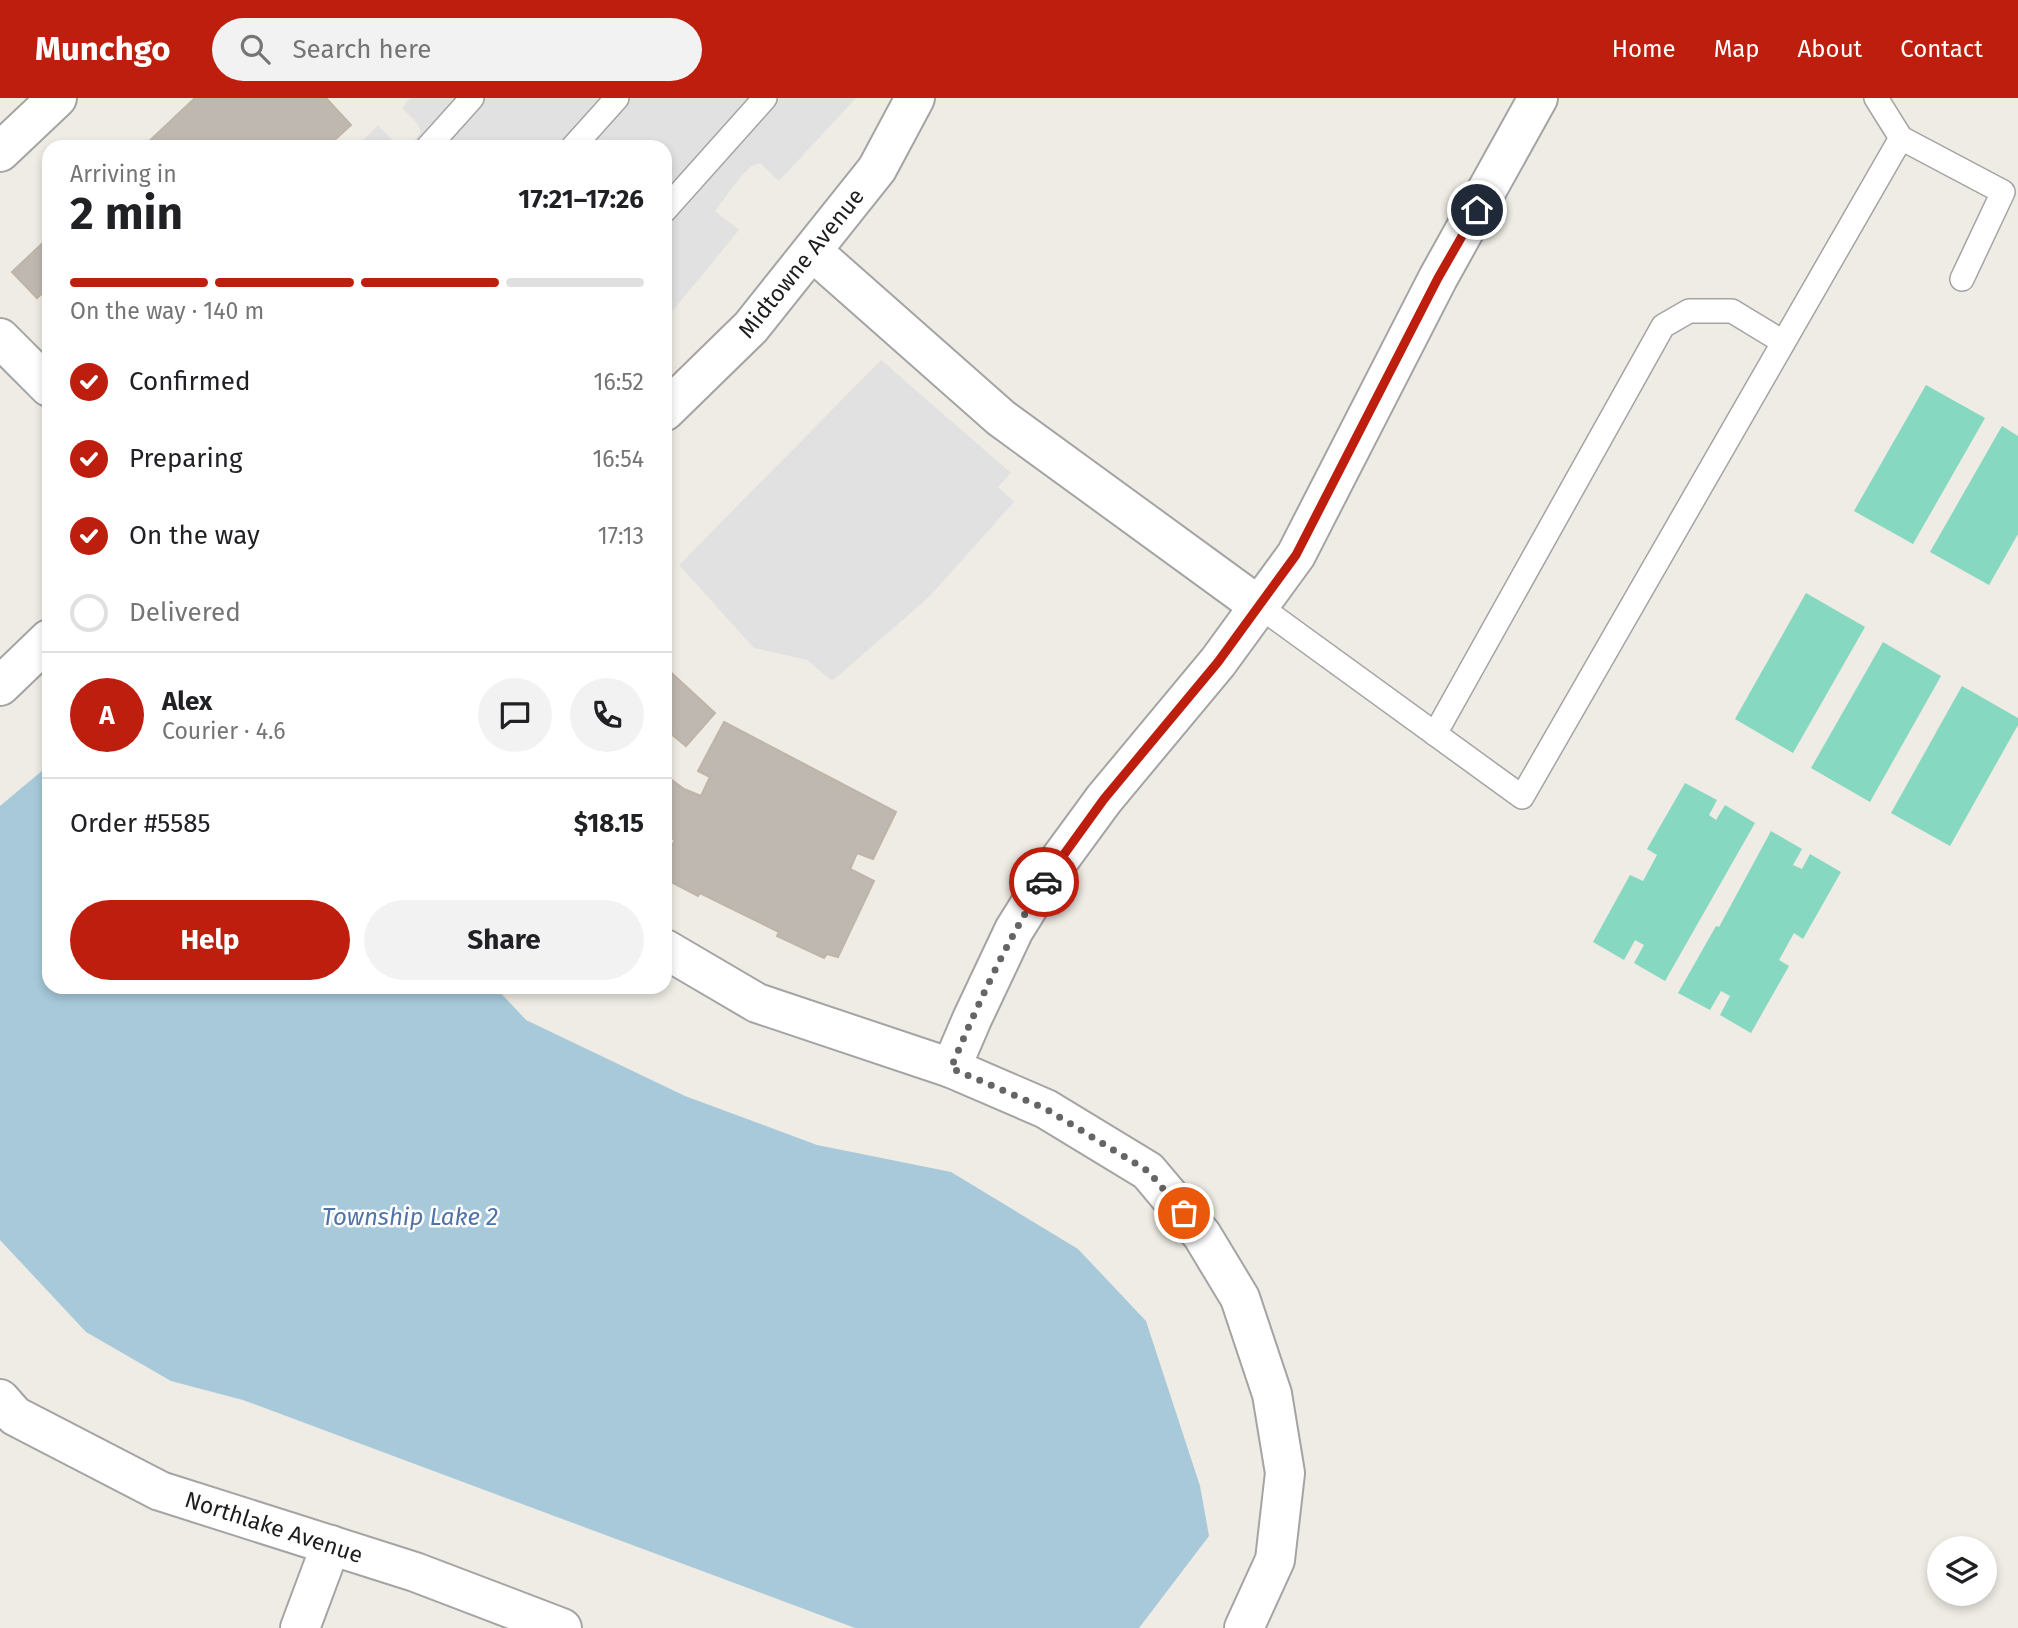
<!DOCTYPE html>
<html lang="en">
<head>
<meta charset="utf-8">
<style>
  :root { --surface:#fff; --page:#f2f2f2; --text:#202124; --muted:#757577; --line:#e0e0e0; --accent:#be1e0d }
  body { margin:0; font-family:"Fira Sans",sans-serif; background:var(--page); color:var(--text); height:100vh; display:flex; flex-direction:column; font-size:26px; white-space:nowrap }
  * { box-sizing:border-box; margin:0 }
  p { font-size:23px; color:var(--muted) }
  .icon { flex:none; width:38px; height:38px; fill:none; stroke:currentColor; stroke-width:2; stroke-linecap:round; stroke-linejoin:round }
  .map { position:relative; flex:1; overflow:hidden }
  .side { position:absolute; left:42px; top:42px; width:630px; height:854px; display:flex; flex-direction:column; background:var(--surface); border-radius:21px; box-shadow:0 4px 10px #0003 }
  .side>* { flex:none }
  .tools { position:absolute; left:1927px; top:1438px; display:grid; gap:14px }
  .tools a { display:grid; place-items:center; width:70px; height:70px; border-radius:50%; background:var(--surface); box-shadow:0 4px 10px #0003; font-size:35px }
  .pin { position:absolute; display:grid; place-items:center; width:60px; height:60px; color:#fff; margin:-30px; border:4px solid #fff; border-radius:50%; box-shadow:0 2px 7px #0007 }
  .courier { position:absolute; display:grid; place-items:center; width:70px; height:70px; margin:-35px; border:5px solid #be1e0d; border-radius:50%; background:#fff; color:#222; box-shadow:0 2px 9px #0007 }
  .overview em { font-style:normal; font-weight:700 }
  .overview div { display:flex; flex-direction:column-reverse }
  .overview { display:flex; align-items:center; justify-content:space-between; height:119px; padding:0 28px }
  h1 { font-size:46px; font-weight:700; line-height:52px }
  .bar { display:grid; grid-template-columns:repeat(4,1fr); gap:10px 7px; align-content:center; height:84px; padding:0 28px }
  .bar i { height:9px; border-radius:5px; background:var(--line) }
  .bar .current { background:var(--accent) }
  .bar p { grid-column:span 4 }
  .line { display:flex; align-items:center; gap:18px; padding:0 28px; border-top:2px solid var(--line) }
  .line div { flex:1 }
  .round { display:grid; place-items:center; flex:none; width:74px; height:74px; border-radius:37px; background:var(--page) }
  ol { padding:0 28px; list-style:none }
  li { display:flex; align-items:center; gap:21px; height:77px }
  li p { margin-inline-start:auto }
  li .icon { padding:7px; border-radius:50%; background:var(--accent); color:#fff; stroke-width:4 }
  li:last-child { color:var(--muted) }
  li i { width:38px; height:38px; border:4px solid var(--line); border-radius:50% }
  .action { display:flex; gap:14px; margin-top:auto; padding:14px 28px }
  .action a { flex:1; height:80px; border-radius:42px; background:var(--accent); color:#fff; font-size:28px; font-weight:700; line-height:80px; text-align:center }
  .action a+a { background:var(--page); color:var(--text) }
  header { display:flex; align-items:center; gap:42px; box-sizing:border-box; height:98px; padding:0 35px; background:var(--accent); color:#fff }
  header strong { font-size:33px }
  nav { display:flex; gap:38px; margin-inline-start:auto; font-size:24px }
  .search { width:490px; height:63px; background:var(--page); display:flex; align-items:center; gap:18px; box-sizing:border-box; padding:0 24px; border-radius:38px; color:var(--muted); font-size:26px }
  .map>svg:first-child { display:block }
</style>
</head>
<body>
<header>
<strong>Munchgo</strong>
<div class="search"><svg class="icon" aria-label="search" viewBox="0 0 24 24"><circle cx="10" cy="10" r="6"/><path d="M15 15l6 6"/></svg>Search here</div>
<nav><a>Home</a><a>Map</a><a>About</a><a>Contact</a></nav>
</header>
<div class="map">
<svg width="2018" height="1530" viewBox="0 0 2018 1530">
  <rect width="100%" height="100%" fill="#eeece4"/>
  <g fill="#87d8c0">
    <path d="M1926 287 1985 320 1913 446 1854 413Z"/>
    <path d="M2002 328 2018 338V436L1989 487 1930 454Z"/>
    <path d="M1806 495 1865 529 1793 655 1735 621Z"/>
    <path d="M1883 544 1941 578 1870 704 1811 670Z"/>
    <path d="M1962 588 2018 620V627L1950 748 1891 715Z"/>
    <path d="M1685 685 1717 702 1709 717 1716 722 1725 707 1755 725 1665 883 1634 865 1644 847 1635 842 1624 862 1593 844 1630 777 1643 783 1657 757 1647 751Z"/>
    <path d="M1771 733 1802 751 1793 767 1802 771 1810 756 1841 774 1803 841 1794 835 1779 862 1789 868 1751 935 1720 917 1730 898 1721 893 1710 912 1678 895 1716 828 1719 829Z"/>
  </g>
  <g fill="#e1e1e1">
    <path d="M410 0H856L779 83 760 65 752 68 742 77 715 113 739 132 665 222V49H356L378 27 397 47 409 48 421 34 418 26 402 10Z"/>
    <path d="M881 262 1011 375 998 389 1014 404 928 500 832 583 807 562 754 550 679 467Z"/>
  </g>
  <path fill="#a7c9d9" d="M49 667V889H495L526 922 685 998 817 1047 951 1074 1078 1151 1146 1223 1200 1388 1209 1438 1139 1530H855L243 1302 171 1283 86 1234 0 1142V708Z"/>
  <g fill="#beb8b1" stroke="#bfb4a7" stroke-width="2">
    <path d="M195 0H326L351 27 327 49H143Z"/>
    <path d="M49 139V189L37 200 12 174Z"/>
    <path d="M665 569 715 615 686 648 670 635 665 640Z"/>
    <path d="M724 624 896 714 873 761 857 755 850 771 874 783 838 859 827 856 824 860 777 838 779 834 700 795 698 798 665 781V761L675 742 665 737V677L684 691 701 698 710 679 698 673Z"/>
  </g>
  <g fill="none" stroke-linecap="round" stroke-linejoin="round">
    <g stroke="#a4a4a4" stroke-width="26">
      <g id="lane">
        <path d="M1876 0 1901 40 2003 94 1962 181"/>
        <path d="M428 49 472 0"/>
        <path d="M573 49 617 0"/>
        <path d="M665 112 765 0"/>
        <path d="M1259 508 1522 699 1901 40"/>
        <path d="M1435 636 1663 228 1689 213H1732L1783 244"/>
      </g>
    </g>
    <g stroke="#a4a4a4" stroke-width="42">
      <g id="street">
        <path d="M0 54 57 0"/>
        <path d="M812 153 1001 320 1259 508"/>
        <path d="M0 240 49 289"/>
        <path d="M665 313 751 229 877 71 915 0"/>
        <path d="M0 588 49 541"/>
        <path d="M665 851 757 905 951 970 1046 1011 1148 1073 1202 1137 1240 1200 1272 1296 1285 1375 1275 1462 1244 1530"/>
        <path d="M951 970 972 921 1014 832 1049 776 1104 701 1218 564 1296 457 1438 180 1538 0"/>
        <path d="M0 1301 15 1318 160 1393 415 1474 562 1530"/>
        <path d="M300 1530 331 1447"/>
      </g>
    </g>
    <use href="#lane" stroke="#fff" stroke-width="23"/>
    <use href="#street" stroke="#fff" stroke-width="38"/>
  </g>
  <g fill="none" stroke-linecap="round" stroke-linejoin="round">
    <path stroke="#666563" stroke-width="7" stroke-dasharray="0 12.6" d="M1044 784C1007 843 978 905 951 970L1046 1011 1148 1073 1184 1115"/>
    <path stroke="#be1e0d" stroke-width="9" d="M1044 784 1104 701 1218 564 1296 457 1438 180 1477 112"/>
  </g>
  <g text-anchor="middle" stroke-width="5" stroke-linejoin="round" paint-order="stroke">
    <g font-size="23" fill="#1d1d1d" stroke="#fff">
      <text transform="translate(801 165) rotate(-51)" y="8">Midtowne Avenue</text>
      <text transform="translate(274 1429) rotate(18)" y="8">Northlake Avenue</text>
    </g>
    <g font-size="24" font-style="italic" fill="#5073a7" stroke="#fff">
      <text x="410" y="1127">Township Lake 2</text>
    </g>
  </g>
</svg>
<div class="tools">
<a><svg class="icon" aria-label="layers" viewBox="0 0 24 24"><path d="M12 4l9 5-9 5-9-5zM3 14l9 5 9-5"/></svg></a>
</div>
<div class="pin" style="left:1184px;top:1115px;background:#ea580c"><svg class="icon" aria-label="bag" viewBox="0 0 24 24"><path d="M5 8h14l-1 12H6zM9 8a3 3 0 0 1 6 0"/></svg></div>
<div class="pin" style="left:1477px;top:112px;background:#1f2937"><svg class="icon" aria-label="home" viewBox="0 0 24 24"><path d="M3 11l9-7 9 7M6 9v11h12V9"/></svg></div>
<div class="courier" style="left:1044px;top:784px"><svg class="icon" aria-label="car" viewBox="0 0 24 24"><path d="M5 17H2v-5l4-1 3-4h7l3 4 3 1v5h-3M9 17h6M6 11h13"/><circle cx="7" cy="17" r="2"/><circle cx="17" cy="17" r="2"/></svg></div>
<section class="side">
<div class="overview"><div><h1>2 min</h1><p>Arriving in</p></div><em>17:21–17:26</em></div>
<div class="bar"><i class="current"></i><i class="current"></i><i class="current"></i><i></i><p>On the way · 140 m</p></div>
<ol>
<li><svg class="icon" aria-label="check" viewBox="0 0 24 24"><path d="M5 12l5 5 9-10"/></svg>Confirmed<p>16:52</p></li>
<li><svg class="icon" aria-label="check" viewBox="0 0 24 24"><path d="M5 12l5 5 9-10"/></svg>Preparing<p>16:54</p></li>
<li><svg class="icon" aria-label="check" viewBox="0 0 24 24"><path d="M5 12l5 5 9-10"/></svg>On the way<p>17:13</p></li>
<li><i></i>Delivered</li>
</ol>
<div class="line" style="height:126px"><b class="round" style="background:var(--accent);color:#fff">A</b><div><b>Alex</b><p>Courier · 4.6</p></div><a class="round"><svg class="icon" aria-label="chat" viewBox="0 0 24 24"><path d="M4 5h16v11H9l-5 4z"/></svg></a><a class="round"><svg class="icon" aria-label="phone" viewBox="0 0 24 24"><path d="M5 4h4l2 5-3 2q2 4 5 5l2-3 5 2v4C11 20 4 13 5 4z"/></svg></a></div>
<div class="line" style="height:91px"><div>Order #5585</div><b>$18.15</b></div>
<div class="action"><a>Help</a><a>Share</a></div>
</section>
</div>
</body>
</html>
